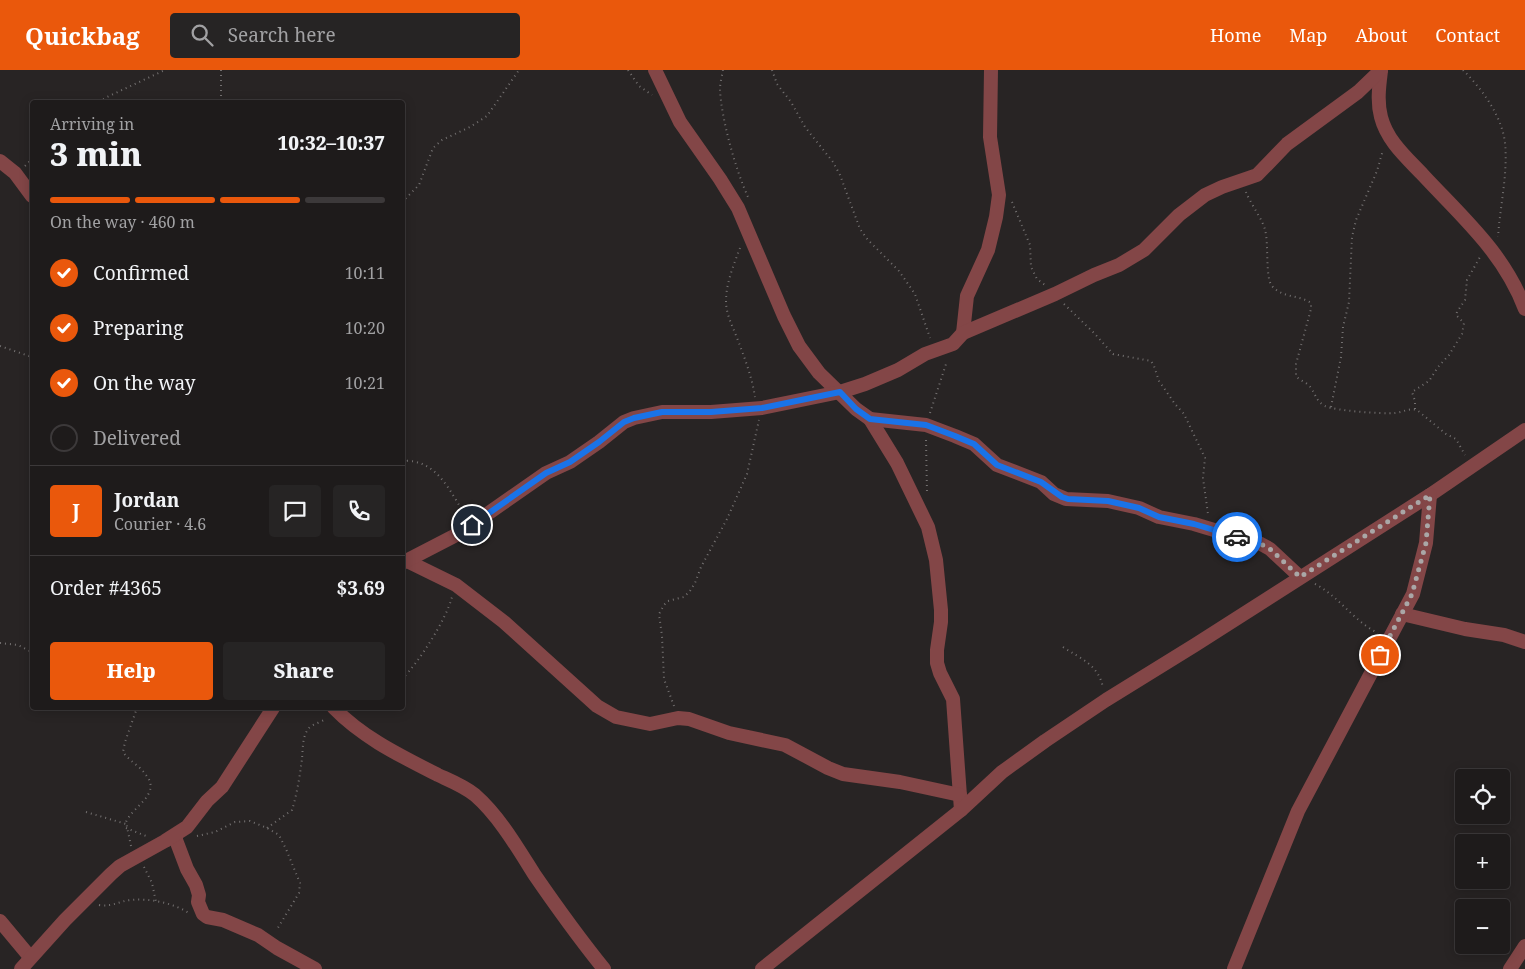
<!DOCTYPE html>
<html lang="en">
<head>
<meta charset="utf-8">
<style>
  :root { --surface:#1e1b1b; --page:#262424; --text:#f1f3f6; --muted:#a1a1a3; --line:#3c393a; --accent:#ea580c }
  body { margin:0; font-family:"Noto Serif",serif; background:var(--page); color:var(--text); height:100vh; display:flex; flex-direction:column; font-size:19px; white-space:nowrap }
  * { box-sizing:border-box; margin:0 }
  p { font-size:16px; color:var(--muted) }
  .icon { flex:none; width:28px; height:28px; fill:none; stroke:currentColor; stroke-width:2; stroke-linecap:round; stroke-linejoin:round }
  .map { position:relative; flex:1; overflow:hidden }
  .drawer { position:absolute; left:30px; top:30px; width:375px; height:610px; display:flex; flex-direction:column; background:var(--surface); border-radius:5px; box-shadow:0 2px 12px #0003,0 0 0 1px var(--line) }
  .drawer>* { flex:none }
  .tools { position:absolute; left:1455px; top:699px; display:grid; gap:10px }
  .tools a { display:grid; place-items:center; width:55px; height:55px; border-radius:5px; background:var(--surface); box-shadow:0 2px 12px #0003,0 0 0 1px var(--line); font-size:25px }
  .pin { position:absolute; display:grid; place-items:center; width:42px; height:42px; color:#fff; margin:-21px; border:2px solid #fff; border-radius:50%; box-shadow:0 1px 5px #0007 }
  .courier { position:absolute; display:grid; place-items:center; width:50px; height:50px; margin:-25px; border:4px solid #1a73e8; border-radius:50%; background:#fff; color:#222; box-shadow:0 1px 6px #0007 }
  .overview em { font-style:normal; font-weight:800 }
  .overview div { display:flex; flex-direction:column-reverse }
  .overview { display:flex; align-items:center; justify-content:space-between; height:85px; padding:0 20px }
  h1 { font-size:32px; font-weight:800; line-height:38px }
  .bar { display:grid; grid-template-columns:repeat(4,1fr); gap:8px 5px; align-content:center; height:60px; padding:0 20px }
  .bar i { height:6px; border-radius:4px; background:var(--line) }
  .bar .on { background:var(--accent) }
  .bar p { grid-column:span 4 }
  .line { display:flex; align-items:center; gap:12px; padding:0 20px; border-top:1px solid var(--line) }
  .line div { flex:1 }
  .round { display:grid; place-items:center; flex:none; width:52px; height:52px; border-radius:5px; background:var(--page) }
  ol { padding:0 20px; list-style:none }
  li { display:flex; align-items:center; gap:15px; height:55px }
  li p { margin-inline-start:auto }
  li .icon { padding:5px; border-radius:50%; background:var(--accent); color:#fff; stroke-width:4 }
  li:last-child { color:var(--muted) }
  li i { width:28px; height:28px; border:2px solid var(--line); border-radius:50% }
  .cta { display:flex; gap:10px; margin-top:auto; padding:10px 20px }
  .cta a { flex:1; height:58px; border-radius:5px; background:var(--accent); color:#fff; font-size:20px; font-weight:800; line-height:58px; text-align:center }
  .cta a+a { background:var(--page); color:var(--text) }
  header { display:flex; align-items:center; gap:30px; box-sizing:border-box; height:70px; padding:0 25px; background:var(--accent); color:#fff }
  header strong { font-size:24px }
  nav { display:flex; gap:28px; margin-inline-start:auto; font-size:18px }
  .search { width:350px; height:45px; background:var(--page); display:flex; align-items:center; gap:12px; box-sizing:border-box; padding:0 18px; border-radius:5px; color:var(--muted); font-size:19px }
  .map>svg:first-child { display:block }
</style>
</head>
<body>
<header>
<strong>Quickbag</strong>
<div class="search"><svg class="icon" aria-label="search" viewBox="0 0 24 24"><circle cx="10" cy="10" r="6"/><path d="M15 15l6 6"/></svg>Search here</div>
<nav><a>Home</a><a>Map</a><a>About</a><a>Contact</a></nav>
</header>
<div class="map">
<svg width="1525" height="899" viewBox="0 0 1525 899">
  <rect width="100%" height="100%" fill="#282424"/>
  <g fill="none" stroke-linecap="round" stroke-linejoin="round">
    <g stroke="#747171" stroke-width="2" stroke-dasharray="1 4" stroke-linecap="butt">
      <path d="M221 0V32"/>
      <path d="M628 0 639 16 652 25"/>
      <path d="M723 0C722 6 720 13 720 19 721 48 736 101 748 127"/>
      <path d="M772 0 777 14 791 32 805 57 833 92 840 105 860 159 868 170 899 201 915 224 930 268"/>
      <path d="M1463 0C1482 19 1502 46 1505 73 1508 104 1500 136 1498 167"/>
      <path d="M99 32 107 27 165 0"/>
      <path d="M25 96 32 89"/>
      <path d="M1246 122C1250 133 1263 150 1265 160 1269 173 1265 208 1272 216 1282 228 1300 225 1311 233V239L1296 294V306C1300 311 1307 312 1311 318 1316 325 1316 331 1325 336 1337 341 1381 344 1395 343 1403 342 1409 338 1417 340L1446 364 1456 369 1465 385"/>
      <path d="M402 132 419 115 433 78 442 70 470 57 487 46 519 0"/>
      <path d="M1012 132 1030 175 1031 197 1037 209 1045 215"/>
      <path d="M740 178C734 194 726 213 726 231 726 244 732 255 737 268 744 286 752 307 755 327"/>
      <path d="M1064 234 1094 263 1113 284 1151 291 1154 296 1159 311 1175 334 1184 344 1205 388 1203 408 1208 444"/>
      <path d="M0 276 32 287"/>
      <path d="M1331 337 1341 287 1343 257 1349 232 1352 167 1356 150 1377 101 1383 80"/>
      <path d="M1415 339V331L1412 322 1429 311 1438 297 1449 285 1462 264 1464 253 1456 245 1457 242 1465 230 1467 210 1480 187"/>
      <path d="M930 343 947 291"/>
      <path d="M926 370 927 423"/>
      <path d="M402 391C436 388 450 421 465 445"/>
      <path d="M402 400 407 391"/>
      <path d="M1315 514C1340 527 1353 551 1378 563"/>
      <path d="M0 573 18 575 32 582"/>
      <path d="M1063 577C1081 589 1099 595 1103 618"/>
      <path d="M402 609C419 592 446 550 452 527"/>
      <path d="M674 636 664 609 662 566 659 544 664 535 668 531 684 527 690 521 695 513 701 497 727 449 747 404 759 350"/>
      <path d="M86 742 126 754"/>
      <path d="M126 758 146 766"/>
      <path d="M267 758 292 740C297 724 300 705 302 689 303 679 302 666 309 658 313 654 321 652 326 649"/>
      <path d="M197 766 215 762 235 752 250 751 267 758 279 765 286 779 300 813 299 823 276 861"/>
      <path d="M131 776 126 752C132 737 162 724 146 705 140 696 129 691 123 682L125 672 137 638"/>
      <path d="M144 797 152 813 156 832"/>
      <path d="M99 835C113 837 119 831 131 830 149 828 173 833 189 843"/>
    </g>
    <g stroke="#834647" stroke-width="14">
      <path d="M655 0 680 52 720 109 738 138 784 246 799 276 819 303 856 339 870 349 897 393 928 457 936 490 941 540V552L937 580V593L940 603 953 629 961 740"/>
      <path d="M1381 1C1379 17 1377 32 1381 47 1387 71 1407 88 1423 105 1463 148 1504 183 1525 239"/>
      <path d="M0 91 15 103 32 126"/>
      <path d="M963 263 967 226 988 180 996 147 999 125 990 67 991 0"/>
      <path d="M870 349 926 355 955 366 974 374 997 395 1041 412 1054 424 1066 429 1108 431 1139 438 1159 447 1194 454 1261 474 1270 479 1300 507"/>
      <path d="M407 491 456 515 504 552 597 636 616 647 650 654 678 648 689 649 729 663 785 675 828 698 843 704 900 712 960 725"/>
      <path d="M402 493 460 463 546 403 570 392 599 372 624 352 634 348 662 342H711L762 338 840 322 865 314 898 300 925 284 953 274 963 263 1055 224 1094 205 1119 195 1144 180 1179 145 1205 125 1222 117 1257 105 1287 74 1358 22 1381 0"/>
      <path d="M1402 544 1465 559 1504 565 1525 572"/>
      <path d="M334 638C363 668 401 686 438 705 451 711 464 716 475 725 499 746 517 777 534 804 556 836 579 868 604 899"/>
      <path d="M176 765V770L187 799 196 815 199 825 198 832 203 844 207 847 223 850 258 865 277 878 315 899"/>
      <path d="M0 851 30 887"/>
      <path d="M21 899 65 850 111 804 120 796 165 771 187 757 207 731 222 717 273 638"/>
      <path d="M762 899 961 740 1002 702 1045 671 1106 630 1195 575 1430 425 1525 360"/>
      <path d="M1234 899 1298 741 1413 524 1426 473 1430 425"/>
      <path d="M1510 899 1525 876"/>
    </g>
  </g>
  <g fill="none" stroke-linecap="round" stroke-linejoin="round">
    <path stroke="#aaa7a7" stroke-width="5" stroke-dasharray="0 9" d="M1237 467 1261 474 1270 479 1300 507 1430 425 1426 473 1412 524 1380 585"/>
    <path stroke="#1a73e8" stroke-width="6" d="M472 455 546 403 570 392 599 372 624 352 634 348 662 342H711L762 338 840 322 856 339 870 349 926 355 955 366 974 374 997 395 1041 412 1062 427 1068 429 1108 431 1139 438 1159 447 1194 454 1237 467"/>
  </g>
</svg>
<div class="tools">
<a><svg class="icon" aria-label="locate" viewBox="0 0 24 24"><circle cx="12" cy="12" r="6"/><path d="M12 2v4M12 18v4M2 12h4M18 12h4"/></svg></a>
<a>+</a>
<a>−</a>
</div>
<div class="pin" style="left:1380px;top:585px;background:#ea580c"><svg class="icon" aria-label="bag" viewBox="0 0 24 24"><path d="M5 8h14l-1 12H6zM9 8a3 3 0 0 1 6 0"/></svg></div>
<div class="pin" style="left:472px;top:455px;background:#1f2937"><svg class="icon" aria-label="home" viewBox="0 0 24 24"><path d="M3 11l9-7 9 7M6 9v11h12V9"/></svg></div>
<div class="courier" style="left:1237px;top:467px"><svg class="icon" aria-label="car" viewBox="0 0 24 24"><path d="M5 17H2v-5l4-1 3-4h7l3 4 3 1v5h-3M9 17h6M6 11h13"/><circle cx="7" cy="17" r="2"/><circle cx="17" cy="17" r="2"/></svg></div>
<section class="drawer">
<div class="overview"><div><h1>3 min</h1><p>Arriving in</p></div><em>10:32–10:37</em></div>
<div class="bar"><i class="on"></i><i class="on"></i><i class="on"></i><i></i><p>On the way · 460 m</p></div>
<ol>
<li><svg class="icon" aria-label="check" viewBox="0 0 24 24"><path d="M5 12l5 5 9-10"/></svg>Confirmed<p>10:11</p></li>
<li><svg class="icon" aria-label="check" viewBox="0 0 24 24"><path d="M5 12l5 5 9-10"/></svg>Preparing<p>10:20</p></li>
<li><svg class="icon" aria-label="check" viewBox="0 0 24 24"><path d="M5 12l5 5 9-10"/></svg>On the way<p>10:21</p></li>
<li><i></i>Delivered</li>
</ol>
<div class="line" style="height:90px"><b class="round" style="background:var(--accent);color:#fff">J</b><div><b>Jordan</b><p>Courier · 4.6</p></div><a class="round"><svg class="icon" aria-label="chat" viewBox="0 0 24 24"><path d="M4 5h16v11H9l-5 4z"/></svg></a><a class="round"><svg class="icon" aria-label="phone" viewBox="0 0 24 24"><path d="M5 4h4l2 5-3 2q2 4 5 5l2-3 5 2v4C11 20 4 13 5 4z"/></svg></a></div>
<div class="line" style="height:65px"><div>Order #4365</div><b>$3.69</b></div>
<div class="cta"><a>Help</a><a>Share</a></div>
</section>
</div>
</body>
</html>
